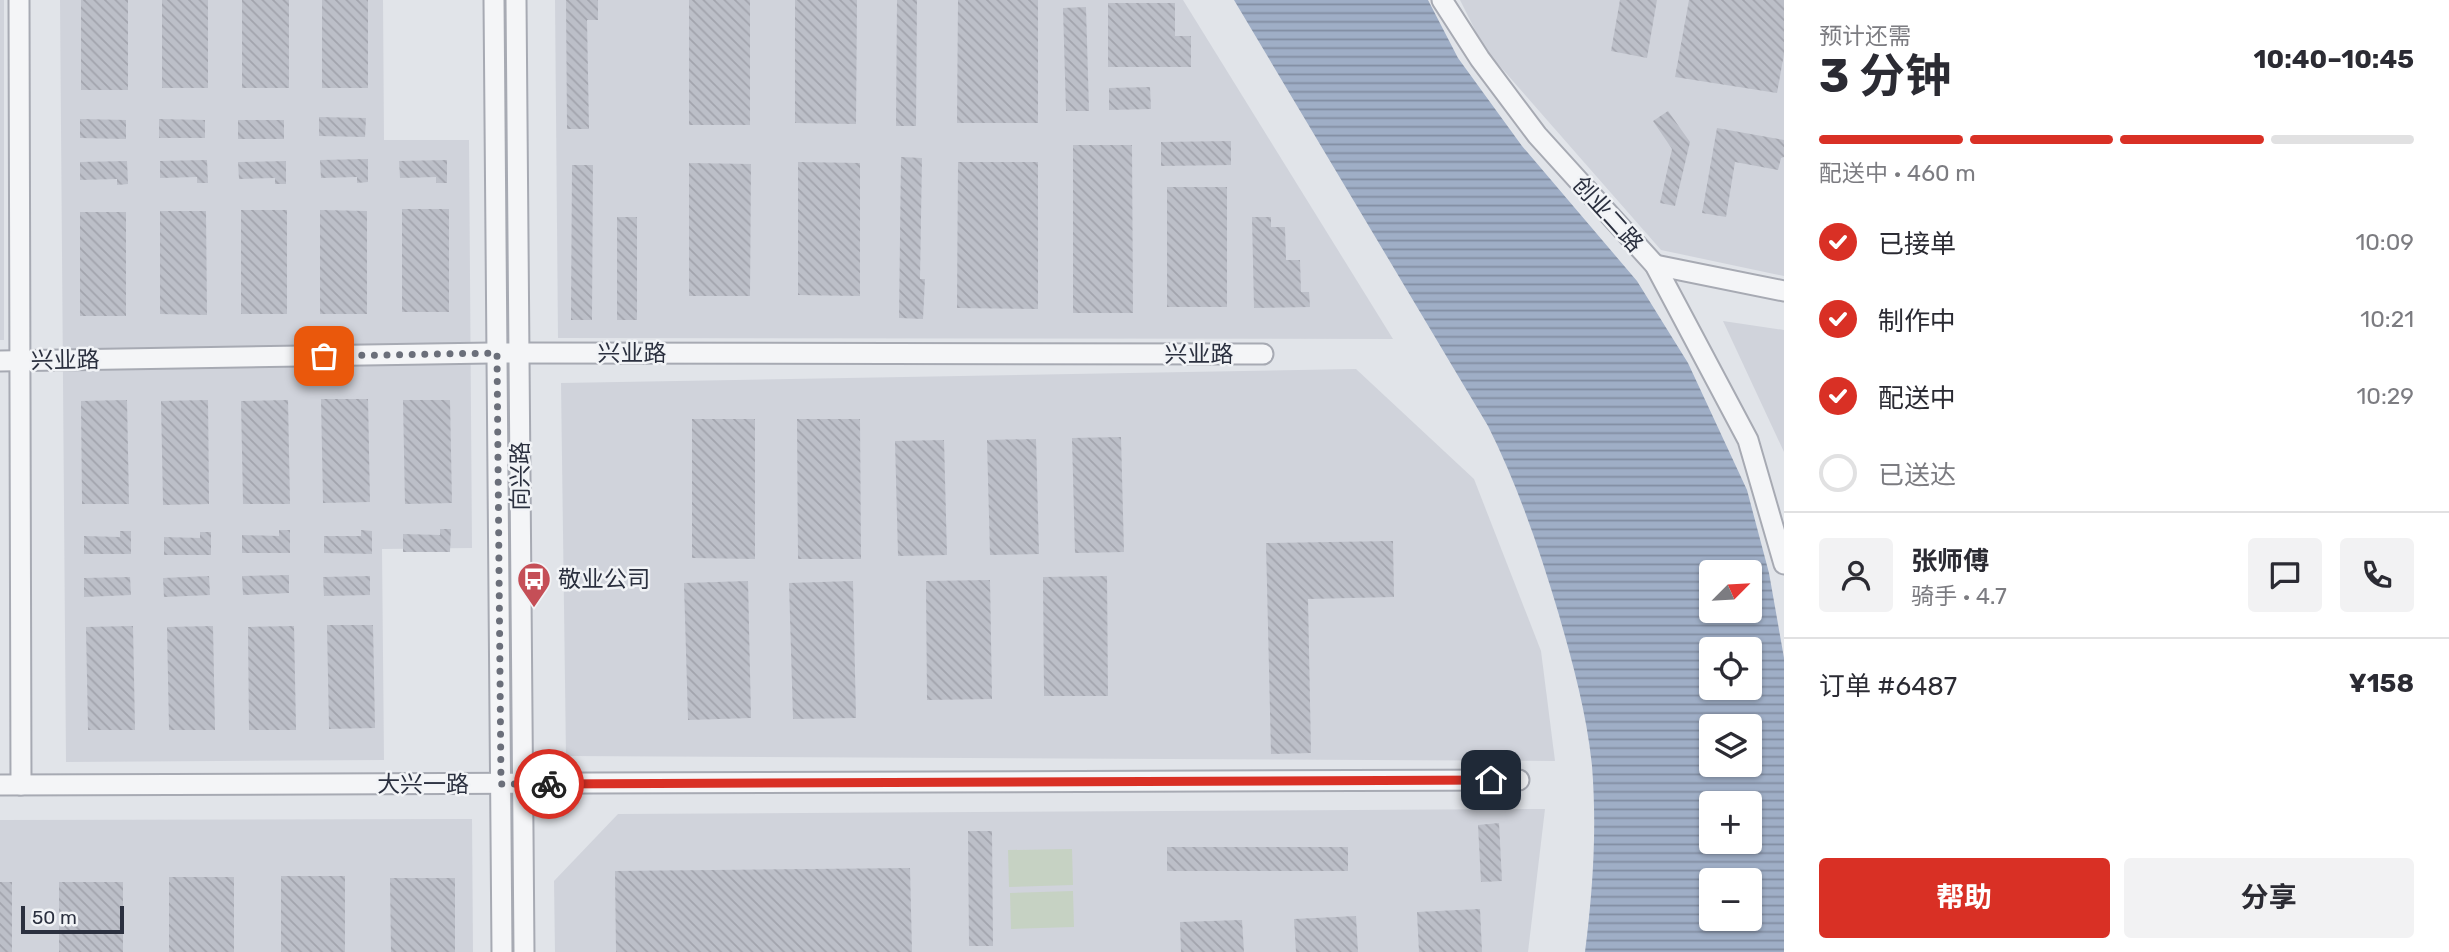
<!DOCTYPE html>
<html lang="zh">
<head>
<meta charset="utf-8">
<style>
  :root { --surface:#fff; --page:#f2f2f3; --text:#2b2b33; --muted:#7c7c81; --line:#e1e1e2; --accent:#d93025 }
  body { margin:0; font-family:Rubik,"Noto Sans SC",sans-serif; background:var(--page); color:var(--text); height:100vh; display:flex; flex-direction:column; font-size:26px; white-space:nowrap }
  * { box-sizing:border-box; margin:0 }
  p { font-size:23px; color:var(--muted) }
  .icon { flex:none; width:38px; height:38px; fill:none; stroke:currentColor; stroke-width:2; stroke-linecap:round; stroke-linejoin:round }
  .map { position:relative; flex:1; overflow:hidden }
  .sheet { display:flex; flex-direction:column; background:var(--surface); width:665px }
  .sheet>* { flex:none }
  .needle { width:46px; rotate:66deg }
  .tools { position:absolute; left:1699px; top:560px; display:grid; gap:14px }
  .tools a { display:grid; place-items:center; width:63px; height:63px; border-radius:7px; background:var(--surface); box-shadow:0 2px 5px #0004; font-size:35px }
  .scale { position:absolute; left:21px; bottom:18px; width:103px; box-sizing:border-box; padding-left:7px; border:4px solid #2b303f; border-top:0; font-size:19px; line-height:24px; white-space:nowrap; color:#2b303f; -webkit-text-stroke:5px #f1f3f6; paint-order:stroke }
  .pin { position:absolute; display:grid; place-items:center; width:60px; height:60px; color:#fff; margin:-30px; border-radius:14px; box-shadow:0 4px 10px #0006 }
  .courier { position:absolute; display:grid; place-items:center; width:70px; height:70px; margin:-35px; border:5px solid #d93025; border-radius:50%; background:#fff; color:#222; box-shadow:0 2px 9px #0007 }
  .summary em { font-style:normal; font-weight:700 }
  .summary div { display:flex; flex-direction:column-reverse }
  .summary { display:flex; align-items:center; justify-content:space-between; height:119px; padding:0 35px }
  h1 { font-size:46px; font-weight:700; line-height:52px }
  .bar { display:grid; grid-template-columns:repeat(4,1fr); gap:10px 7px; align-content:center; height:84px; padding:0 35px }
  .bar i { height:9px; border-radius:5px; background:var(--line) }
  .bar .current { background:var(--accent) }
  .bar p { grid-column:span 4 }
  .line { display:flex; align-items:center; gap:18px; padding:0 35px; border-top:2px solid var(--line) }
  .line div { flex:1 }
  .round { display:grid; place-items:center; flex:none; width:74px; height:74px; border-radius:7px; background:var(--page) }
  ol { padding:0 35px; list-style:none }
  li { display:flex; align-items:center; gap:21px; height:77px }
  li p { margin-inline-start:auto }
  li .icon { padding:7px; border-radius:50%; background:var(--accent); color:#fff; stroke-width:4 }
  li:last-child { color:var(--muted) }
  li i { width:38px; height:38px; border:4px solid var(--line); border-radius:50% }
  .button { display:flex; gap:14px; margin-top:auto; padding:14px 35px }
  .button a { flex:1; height:80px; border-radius:7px; background:var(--accent); color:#fff; font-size:28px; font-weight:700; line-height:80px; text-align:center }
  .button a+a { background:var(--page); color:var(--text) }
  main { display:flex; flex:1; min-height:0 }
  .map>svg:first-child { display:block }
</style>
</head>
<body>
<main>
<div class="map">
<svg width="1784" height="952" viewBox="0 0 1784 952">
  <defs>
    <pattern id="water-rules" width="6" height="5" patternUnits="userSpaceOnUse" patternTransform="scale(1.75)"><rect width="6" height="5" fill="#9faec6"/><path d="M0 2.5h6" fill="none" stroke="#828ea2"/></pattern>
    <pattern id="building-back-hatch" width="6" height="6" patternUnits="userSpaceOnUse" patternTransform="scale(1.75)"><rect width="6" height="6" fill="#bcbfc8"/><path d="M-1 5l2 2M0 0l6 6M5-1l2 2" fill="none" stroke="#a2a4ad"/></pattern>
  </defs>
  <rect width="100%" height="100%" fill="#e1e4e9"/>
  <g fill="#d0d3db">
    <rect x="0" y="0" width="4" height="340"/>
    <path d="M60 0H383L384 140H469L472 548 382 549 384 760 66 762Z"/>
    <path d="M555 0H1183L1393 339 558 338Z"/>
    <path d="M1460 0H1784V276L1661 250 1484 48Z"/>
    <path d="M1723 321 1784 330V452Z"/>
    <path d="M1356 369 1474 479 1541 651 1555 761 566 756 561 383Z"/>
    <path d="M1545 809 1528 952H555L554 881 618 814Z"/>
    <path d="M472 819 473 952H0V820Z"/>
  </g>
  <g fill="#c6d2c3">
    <path d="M1072 849 1073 885 1009 887 1008 850Z"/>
    <path d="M1073 891 1074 927 1011 929 1010 893Z"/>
  </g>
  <path fill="url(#water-rules)" fill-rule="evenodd" d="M1234 0H1428L1458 58 1522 146 1637 281 1688 363 1747 490 1769 573 1784 658V952H1585C1593 890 1597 828 1592 766 1587 715 1573 664 1559 615 1540 551 1518 486 1488 426ZM1712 572H1750V611H1712ZM1712 649H1750V688H1712ZM1712 726H1750V765H1712ZM1712 803H1750V842H1712ZM1712 880H1750V919H1712Z"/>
  <g fill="url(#building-back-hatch)">
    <rect x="81" y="0" width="47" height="90"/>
    <rect x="162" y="0" width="46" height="88"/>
    <rect x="242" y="0" width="47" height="88"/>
    <rect x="322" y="0" width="46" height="88"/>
    <path d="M566 0H598V20H587L589 129H567Z"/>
    <rect x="689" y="0" width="61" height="125"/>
    <path d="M795 0H857L856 124 795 123Z"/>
    <path d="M897 0H917L916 126H896Z"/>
    <path d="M958 0H1038V123H957Z"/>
    <path d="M1620 0H1657L1647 58 1611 51Z"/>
    <path d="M1689 0H1784V54L1777 93 1675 77Z"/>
    <path d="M1108 3H1175V36H1191V67H1108Z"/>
    <path d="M1086 7 1089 111H1066L1063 8Z"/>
    <path d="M1150 87 1151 109 1109 110V88Z"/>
    <path d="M1668 111 1690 142 1675 206 1660 203 1672 149 1653 121Z"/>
    <path d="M319 117 366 118 365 137 319 136Z"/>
    <path d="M80 119 126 120V139L80 138Z"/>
    <path d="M159 119 205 120V138H159Z"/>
    <rect x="238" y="120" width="46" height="19"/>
    <path d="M1717 128 1784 140V157L1781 158 1778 170 1735 162 1726 217 1702 213Z"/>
    <path d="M1231 141V165L1161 166V142Z"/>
    <path d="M1073 145H1132L1133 313H1073Z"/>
    <path d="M901 157 922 158 920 279H925L923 319 899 318Z"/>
    <path d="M368 159V182L357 183V177L321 178 320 160Z"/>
    <path d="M207 160 208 183H197V177L160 178V161Z"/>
    <path d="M447 160V183H436V177L400 178 399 161Z"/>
    <path d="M127 161 128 184 117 185V179L80 180V162Z"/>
    <path d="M286 161V184H275V178L239 179 238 162Z"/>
    <path d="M798 162 860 163V296L798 295Z"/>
    <path d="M958 162H1038V309L957 308Z"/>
    <path d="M689 163 751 164 750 296H689Z"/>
    <path d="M572 165H593L592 320H571Z"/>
    <rect x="1167" y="187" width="60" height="120"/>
    <rect x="402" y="209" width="47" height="103"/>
    <rect x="241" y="210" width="46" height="104"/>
    <path d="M320 210 367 211V314H320Z"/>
    <path d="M160 211H206L207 315 160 314Z"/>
    <rect x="80" y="212" width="46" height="104"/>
    <rect x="617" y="217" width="20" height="103"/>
    <path d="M1252 217H1271V227H1285L1286 260H1300L1301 292H1309L1310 307 1254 308Z"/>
    <path d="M321 399H368L370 502 323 503Z"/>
    <path d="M127 400 129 504H82L81 401Z"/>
    <path d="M208 400 209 504 163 505 161 401Z"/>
    <path d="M288 400 290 504H243L241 401Z"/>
    <path d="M403 400H450L452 503 405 504Z"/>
    <path d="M692 419H755V559L692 558Z"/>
    <path d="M797 419H860L861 559H798Z"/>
    <path d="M1121 437 1124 552 1075 553 1072 438Z"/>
    <path d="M1036 439 1039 554 990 555 987 440Z"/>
    <path d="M944 440 947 555 898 556 895 441Z"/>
    <path d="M440 529H451L450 552H403V534L440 535Z"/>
    <path d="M279 530H290V553H242V535L279 536Z"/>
    <path d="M361 530 372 531V554L324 553V536H361Z"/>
    <path d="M120 531H131V554H84V536L120 537Z"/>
    <path d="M200 532H211V555H164V537L200 538Z"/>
    <path d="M1393 541 1394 597 1308 599 1311 753 1271 754 1266 543Z"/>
    <path d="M289 575V593L243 595 242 576Z"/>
    <path d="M209 576 210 595 164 597 163 578Z"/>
    <path d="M370 576V595L324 596 323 577Z"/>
    <path d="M1107 576 1108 696H1044L1043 577Z"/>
    <path d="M130 577 131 595 84 597V578Z"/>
    <path d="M990 580 992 699 927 700 926 581Z"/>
    <path d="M748 581 751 718 688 720 684 583Z"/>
    <path d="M853 581 856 718 793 719 789 583Z"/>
    <path d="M327 625H373L375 728 329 729Z"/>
    <path d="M133 626 135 730H88L86 627Z"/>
    <path d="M213 626 215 730H169L167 627Z"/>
    <path d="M294 626 296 730H249L248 627Z"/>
    <path d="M1499 823 1502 881 1481 882 1478 825Z"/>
    <path d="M968 831H992L993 946H969Z"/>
    <rect x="1167" y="847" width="181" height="24"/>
    <path d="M910 868 912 952H616L615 871Z"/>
    <rect x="281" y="876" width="64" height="76"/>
    <rect x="169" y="877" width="65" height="75"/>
    <path d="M390 878H455V952H391Z"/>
    <rect x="0" y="882" width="12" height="70"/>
    <rect x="59" y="882" width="64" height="70"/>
    <path d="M1480 909 1482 952H1419L1417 912Z"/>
    <path d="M1356 916 1358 952H1296L1294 919Z"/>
    <path d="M1242 920 1244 952H1181L1180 922Z"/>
  </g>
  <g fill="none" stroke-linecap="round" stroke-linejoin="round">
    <g stroke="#a7aab3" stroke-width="23">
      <g id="minor">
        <path d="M19 0 21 785"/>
        <path d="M494 0 502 952"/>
        <path d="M516 0 524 952"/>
        <path d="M1442 0 1480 59 1537 135 1655 265 1748 440 1784 564"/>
        <path d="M1655 265 1784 291"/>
        <path d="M0 361 491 353 1263 354"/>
        <path d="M0 785 1519 780"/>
      </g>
    </g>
    <use href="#minor" stroke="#f4f5f7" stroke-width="19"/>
  </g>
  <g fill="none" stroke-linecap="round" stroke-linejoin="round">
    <path stroke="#6b6f7a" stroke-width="7" stroke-dasharray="0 12.6" d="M324 356 497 353 501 784H549"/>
    <path stroke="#d93025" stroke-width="9" d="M549 784 1491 780"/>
  </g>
  <defs>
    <g id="bus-pin" transform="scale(1.75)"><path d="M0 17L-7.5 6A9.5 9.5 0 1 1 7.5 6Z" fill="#c54f57" stroke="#f1f3f6"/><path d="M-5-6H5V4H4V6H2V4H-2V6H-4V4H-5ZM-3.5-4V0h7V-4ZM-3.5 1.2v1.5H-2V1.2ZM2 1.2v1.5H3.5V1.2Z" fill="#fff"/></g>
  </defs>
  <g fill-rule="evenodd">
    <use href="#bus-pin" x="534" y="579"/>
  </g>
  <g text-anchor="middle" stroke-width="5" stroke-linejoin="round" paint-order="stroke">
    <g font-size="23" fill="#2b303f" stroke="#f1f3f6">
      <text transform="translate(1608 214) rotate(48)" y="8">创业二路</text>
      <text x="632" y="361">兴业路</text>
      <text x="1199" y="362">兴业路</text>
      <text transform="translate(65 360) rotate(-1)" y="8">兴业路</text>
      <text transform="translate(520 476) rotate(-90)" y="8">向兴路</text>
      <text x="423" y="792">大兴一路</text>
    </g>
    <g font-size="23" fill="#2b303f" stroke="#f1f3f6" text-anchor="start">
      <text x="558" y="587">敬业公司</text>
    </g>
  </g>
</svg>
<div class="tools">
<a><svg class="needle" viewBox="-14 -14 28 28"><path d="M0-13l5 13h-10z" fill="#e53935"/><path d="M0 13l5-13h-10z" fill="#7c7c81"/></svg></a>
<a><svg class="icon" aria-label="locate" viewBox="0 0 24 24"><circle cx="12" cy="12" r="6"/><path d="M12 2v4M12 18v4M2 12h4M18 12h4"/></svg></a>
<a><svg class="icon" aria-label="layers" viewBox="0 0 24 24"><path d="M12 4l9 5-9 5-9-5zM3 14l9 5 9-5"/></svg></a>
<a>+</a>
<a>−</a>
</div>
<div class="scale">50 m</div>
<div class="pin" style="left:324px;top:356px;background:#ea580c"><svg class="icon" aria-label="bag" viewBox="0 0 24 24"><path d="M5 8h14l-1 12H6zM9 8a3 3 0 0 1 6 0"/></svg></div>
<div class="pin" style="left:1491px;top:780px;background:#1f2937"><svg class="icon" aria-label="home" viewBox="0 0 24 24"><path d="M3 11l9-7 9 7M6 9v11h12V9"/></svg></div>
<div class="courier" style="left:549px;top:784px"><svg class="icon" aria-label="bike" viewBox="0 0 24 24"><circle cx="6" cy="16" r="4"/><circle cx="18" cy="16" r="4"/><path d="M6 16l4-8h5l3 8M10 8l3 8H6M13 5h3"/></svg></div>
</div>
<section class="sheet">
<div class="summary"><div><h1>3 分钟</h1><p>预计还需</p></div><em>10:40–10:45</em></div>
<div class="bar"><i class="current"></i><i class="current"></i><i class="current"></i><i></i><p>配送中 · 460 m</p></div>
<ol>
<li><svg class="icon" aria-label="check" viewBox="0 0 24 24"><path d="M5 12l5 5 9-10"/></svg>已接单<p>10:09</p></li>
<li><svg class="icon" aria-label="check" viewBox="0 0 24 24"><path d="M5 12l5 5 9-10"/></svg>制作中<p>10:21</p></li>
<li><svg class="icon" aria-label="check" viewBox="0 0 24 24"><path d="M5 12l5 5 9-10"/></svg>配送中<p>10:29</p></li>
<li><i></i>已送达</li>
</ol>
<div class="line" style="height:126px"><a class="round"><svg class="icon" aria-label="person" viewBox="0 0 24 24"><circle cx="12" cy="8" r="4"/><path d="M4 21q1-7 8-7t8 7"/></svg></a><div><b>张师傅</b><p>骑手 · 4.7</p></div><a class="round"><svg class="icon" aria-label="chat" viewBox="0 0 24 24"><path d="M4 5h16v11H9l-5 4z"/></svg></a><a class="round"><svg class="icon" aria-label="phone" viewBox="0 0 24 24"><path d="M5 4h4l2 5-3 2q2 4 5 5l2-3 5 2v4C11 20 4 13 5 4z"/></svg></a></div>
<div class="line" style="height:91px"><div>订单 #6487</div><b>¥158</b></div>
<div class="button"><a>帮助</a><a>分享</a></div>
</section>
</main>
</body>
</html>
